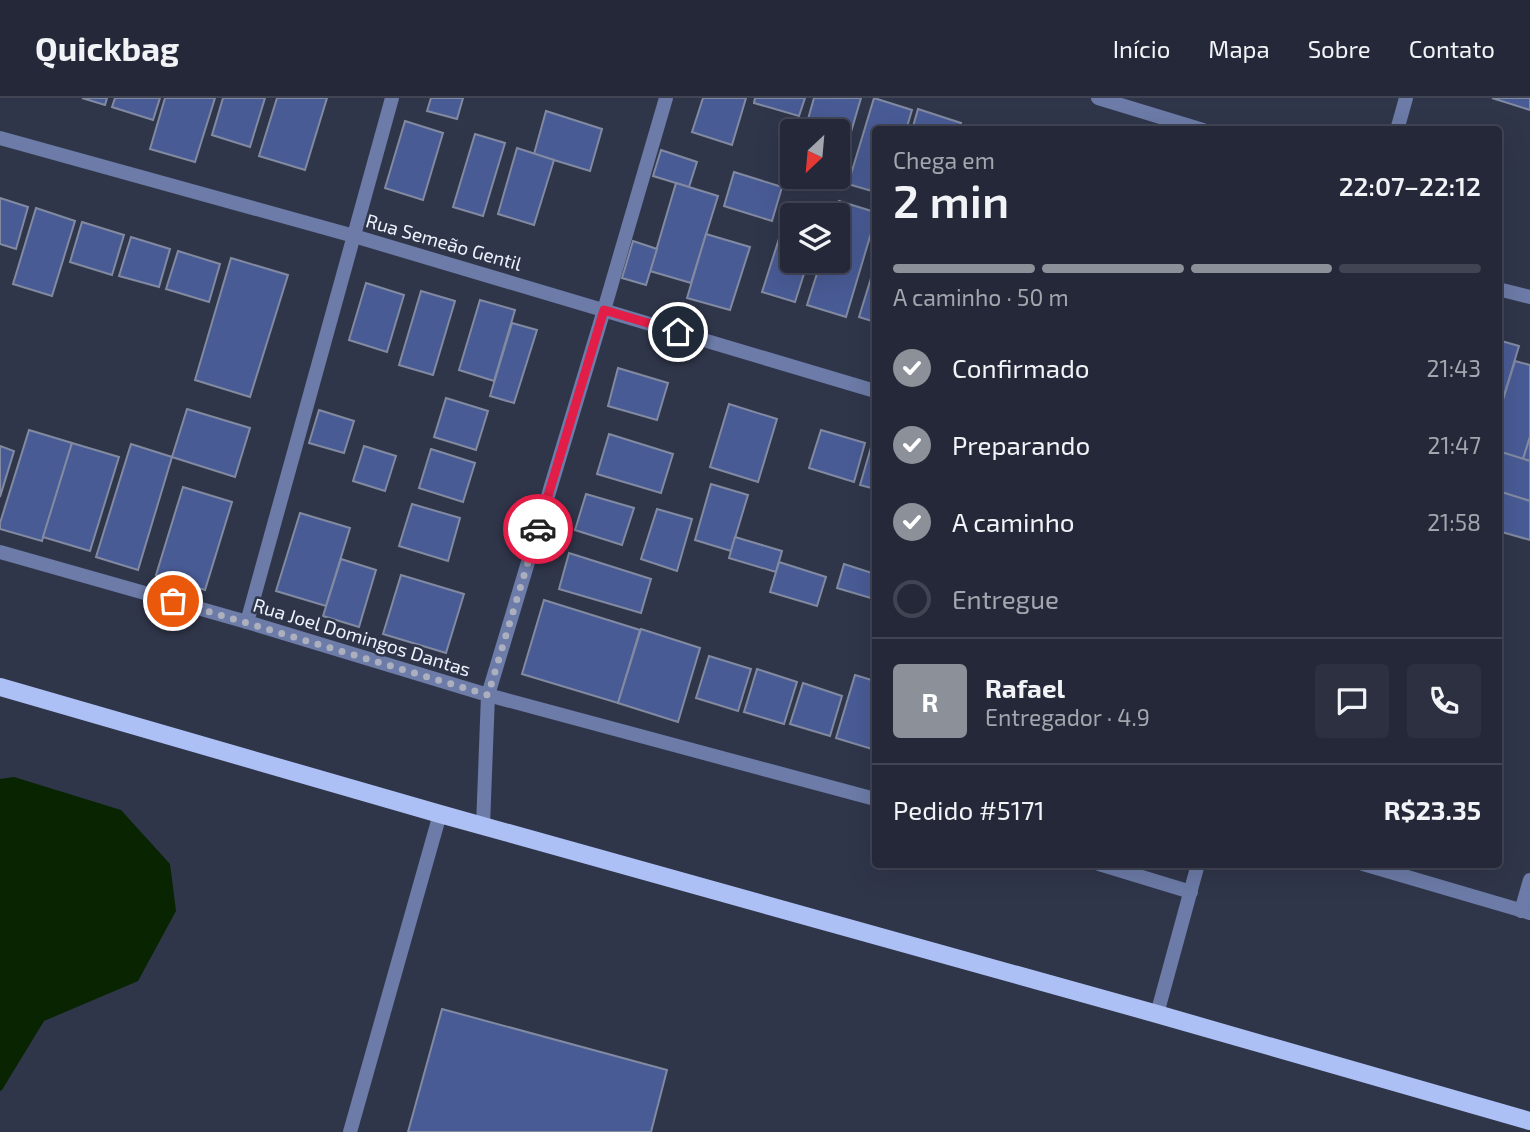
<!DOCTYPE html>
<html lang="pt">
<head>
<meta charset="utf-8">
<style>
  :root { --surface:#242838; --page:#2c3040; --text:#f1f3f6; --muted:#a3a6ae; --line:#414453; --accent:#8c9099 }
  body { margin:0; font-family:"Exo 2",sans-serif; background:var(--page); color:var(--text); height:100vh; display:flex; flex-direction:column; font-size:26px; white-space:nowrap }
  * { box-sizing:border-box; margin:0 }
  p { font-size:23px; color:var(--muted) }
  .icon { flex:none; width:38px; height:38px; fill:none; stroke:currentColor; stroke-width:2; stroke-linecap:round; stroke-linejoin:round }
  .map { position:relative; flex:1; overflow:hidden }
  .side { position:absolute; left:872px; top:28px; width:630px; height:742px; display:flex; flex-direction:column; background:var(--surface); border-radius:7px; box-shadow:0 7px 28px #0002,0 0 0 2px var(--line) }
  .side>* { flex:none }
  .needle { width:46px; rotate:206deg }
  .fabs { position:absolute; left:780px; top:21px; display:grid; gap:14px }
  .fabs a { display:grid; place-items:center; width:70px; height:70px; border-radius:7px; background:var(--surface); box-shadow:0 7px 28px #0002,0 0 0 2px var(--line); font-size:35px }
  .pin { position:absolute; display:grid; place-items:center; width:60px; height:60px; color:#fff; margin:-30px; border:4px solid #fff; border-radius:50%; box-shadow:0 2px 7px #0007 }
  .courier { position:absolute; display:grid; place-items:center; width:70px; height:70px; margin:-35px; border:5px solid #e11d48; border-radius:50%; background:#fff; color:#222; box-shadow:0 2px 9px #0007 }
  .headline em { font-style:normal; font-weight:600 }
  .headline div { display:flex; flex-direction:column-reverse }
  .headline { display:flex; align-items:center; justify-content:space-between; height:119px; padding:0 21px }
  h1 { font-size:46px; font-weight:600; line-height:52px }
  .bar { display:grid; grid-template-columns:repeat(4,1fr); gap:10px 7px; align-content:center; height:84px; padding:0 21px }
  .bar i { height:9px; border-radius:5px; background:var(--line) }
  .bar .active { background:var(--accent) }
  .bar p { grid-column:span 4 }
  .line { display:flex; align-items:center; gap:18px; padding:0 21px; border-top:2px solid var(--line) }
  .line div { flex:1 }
  .round { display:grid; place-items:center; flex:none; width:74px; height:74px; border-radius:7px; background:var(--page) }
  ol { padding:0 21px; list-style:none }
  li { display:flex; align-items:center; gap:21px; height:77px }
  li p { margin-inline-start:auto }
  li .icon { padding:7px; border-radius:50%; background:var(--accent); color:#fff; stroke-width:4 }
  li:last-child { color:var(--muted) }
  li i { width:38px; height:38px; border:4px solid var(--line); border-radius:50% }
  header { display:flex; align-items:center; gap:42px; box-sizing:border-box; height:98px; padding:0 35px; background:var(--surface); border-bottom:2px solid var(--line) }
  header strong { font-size:33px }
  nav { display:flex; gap:38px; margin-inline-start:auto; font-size:24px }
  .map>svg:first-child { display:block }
</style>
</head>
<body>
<header>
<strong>Quickbag</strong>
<nav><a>Início</a><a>Mapa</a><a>Sobre</a><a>Contato</a></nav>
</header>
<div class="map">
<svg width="1530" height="1034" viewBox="0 0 1530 1034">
  <rect width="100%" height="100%" fill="#30364a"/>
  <path fill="#082400" d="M14 679 121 712 170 766 176 813 138 883 44 923 2 992 0 993V681Z"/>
  <g fill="#495b95" stroke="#818aa1" stroke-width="2">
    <path d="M82 0H107L105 7Z"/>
    <path d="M115 0H160L153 22 112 9Z"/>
    <path d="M165 0H215L195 64 150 51Z"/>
    <path d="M223 0H265L250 49 212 37Z"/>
    <path d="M277 0H327L305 72 259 58Z"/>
    <path d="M431 0H463L457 21 427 13Z"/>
    <path d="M703 0H746L732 47 692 34Z"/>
    <path d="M755 0H805L799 18 754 5Z"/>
    <path d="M814 0H861L851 34 808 21Z"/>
    <path d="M874 0 912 12 906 32H875V94L848 86Z"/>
    <path d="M1492 0H1530V12Z"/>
    <path d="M918 11 961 25 959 32H912Z"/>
    <path d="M546 13 602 31 590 73 534 56Z"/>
    <path d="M405 23 443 35 423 102 385 90Z"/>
    <path d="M475 36 505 45 483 118 453 109Z"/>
    <path d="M517 50 554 62 534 127 498 116Z"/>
    <path d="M661 52 697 64 689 89 653 78Z"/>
    <path d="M734 74 782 89 772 123 724 108Z"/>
    <path d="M676 85 718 98 691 185 650 173Z"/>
    <path d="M0 100 28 109 16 151 0 146Z"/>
    <path d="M839 103 875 114V122L846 219 807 207 821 163H838V117H834Z"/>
    <path d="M36 110 75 123 52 198 13 186Z"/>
    <path d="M785 122 793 124V163H808L795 204 762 194Z"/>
    <path d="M82 124 124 137 112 177 70 164Z"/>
    <path d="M706 136 750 149 730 212 687 200Z"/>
    <path d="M131 139 170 151 159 189 119 178Z"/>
    <path d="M633 143 657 151 646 187 622 180Z"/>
    <path d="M178 153 220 166 209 204 166 191Z"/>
    <path d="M231 160 288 177 250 299 195 282Z"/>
    <path d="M875 167V224L859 219Z"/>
    <path d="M366 185 404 197 387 254 349 242Z"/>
    <path d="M421 193 455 203 433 277 399 267Z"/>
    <path d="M480 202 515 212 494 283 459 272Z"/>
    <path d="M512 225 537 232 514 305 490 298Z"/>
    <path d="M1498 242 1519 248 1498 318Z"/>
    <path d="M1515 263 1530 267V339L1523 361 1498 353V318Z"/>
    <path d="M618 270 668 285 657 322 608 308Z"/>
    <path d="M446 300 488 313 476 352 434 339Z"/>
    <path d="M729 306 777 321 758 384 710 369Z"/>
    <path d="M187 311 250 330 235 379 172 359Z"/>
    <path d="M319 312 354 323 344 355 309 345Z"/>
    <path d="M29 332 72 345 42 443 0 431V425Z"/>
    <path d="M821 332 865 345 854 384 809 370Z"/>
    <path d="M609 336 673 356 661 395 597 376Z"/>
    <path d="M1530 339V363L1523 361Z"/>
    <path d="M72 345 119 359 90 453 43 439Z"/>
    <path d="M131 346 172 359 138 472 96 459Z"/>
    <path d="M872 346H875V391L860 387Z"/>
    <path d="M0 348 14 353 0 399Z"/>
    <path d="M364 348 396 358 385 393 353 383Z"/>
    <path d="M431 351 475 365 463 404 419 390Z"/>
    <path d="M1498 353 1530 363V403L1498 393Z"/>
    <path d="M711 386 748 397 731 453 695 442Z"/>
    <path d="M183 389 232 404 205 492 156 477Z"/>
    <path d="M1498 393 1530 403V442L1498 433Z"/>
    <path d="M586 396 634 410 622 447 575 432Z"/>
    <path d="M412 406 460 420 448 463 399 448Z"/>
    <path d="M657 411 692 421 677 473 641 461Z"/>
    <path d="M300 415 350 430 326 508 276 493Z"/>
    <path d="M735 439 782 453 776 474 729 460Z"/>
    <path d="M569 455 651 481 641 515 559 491Z"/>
    <path d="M341 461 376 472 359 529 323 518Z"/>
    <path d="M779 464 826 479 817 508 770 494Z"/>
    <path d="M844 466 875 476 874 501 837 490Z"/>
    <path d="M401 477 464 496 446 555 383 536Z"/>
    <path d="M544 502 640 532 618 605 522 576Z"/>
    <path d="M641 531 700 550 678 624 618 605Z"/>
    <path d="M709 558 751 571 738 613 696 600Z"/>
    <path d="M757 571 797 584 784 626 744 614Z"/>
    <path d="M855 577 875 583V652L836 640Z"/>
    <path d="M803 585 842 598 830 638 790 626Z"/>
    <path d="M442 911 667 972 651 1034H408Z"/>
  </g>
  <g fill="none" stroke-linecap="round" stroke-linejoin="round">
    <g stroke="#6c7ba7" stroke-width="14">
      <path d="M1098 0 1203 32"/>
      <path d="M1397 32 1406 0"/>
      <path d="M0 40 354 138 875 293"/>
      <path d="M1498 191 1530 199"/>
      <path d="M0 454 247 524 488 597 875 701"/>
      <path d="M247 524 392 0"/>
      <path d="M483 728 488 597 604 212 666 0"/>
      <path d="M1099 766 1191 794"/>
      <path d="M1363 766 1530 815"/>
      <path d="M1521 813 1530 782"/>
      <path d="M1157 916 1198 766"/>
      <path d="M350 1034 440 716"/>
    </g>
    <path stroke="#adc0f6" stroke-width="18" d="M0 589 440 716 1157 916 1530 1023"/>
  </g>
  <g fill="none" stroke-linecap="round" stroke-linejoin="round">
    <path stroke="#acb0be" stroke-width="7" stroke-dasharray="0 12.6" d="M173 503 488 597 538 431"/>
    <path stroke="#e11d48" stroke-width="9" d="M538 431 604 212 678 234"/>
  </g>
  <g text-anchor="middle" stroke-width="5" stroke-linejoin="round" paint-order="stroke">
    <g font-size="19" fill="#eef2fd" stroke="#30364a">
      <text transform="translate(444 144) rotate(16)" y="7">Rua Semeão Gentil</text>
      <text transform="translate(362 539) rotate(17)" y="7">Rua Joel Domingos Dantas</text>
    </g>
  </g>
</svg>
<div class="fabs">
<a><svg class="needle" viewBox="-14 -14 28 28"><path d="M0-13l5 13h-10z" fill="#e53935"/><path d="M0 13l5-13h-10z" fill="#a3a6ae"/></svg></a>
<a><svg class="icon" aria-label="layers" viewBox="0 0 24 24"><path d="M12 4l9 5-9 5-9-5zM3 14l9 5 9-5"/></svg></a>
</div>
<div class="pin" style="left:173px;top:503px;background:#ea580c"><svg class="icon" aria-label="bag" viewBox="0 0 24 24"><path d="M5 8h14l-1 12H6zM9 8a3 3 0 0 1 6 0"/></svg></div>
<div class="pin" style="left:678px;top:234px;background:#1f2937"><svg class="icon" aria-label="home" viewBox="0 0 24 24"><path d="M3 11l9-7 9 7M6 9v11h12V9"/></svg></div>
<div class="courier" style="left:538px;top:431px"><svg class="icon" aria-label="car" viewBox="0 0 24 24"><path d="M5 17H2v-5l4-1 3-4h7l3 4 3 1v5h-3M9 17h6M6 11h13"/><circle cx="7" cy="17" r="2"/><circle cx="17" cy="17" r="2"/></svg></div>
<section class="side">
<div class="headline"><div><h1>2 min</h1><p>Chega em</p></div><em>22:07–22:12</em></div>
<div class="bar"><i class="active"></i><i class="active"></i><i class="active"></i><i></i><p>A caminho · 50 m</p></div>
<ol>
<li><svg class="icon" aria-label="check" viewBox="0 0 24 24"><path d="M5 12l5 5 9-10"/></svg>Confirmado<p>21:43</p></li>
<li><svg class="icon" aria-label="check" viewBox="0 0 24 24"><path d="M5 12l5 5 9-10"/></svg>Preparando<p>21:47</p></li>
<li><svg class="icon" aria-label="check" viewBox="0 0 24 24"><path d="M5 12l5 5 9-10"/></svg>A caminho<p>21:58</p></li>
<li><i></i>Entregue</li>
</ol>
<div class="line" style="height:126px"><b class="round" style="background:var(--accent);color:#fff">R</b><div><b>Rafael</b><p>Entregador · 4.9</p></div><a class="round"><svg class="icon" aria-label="chat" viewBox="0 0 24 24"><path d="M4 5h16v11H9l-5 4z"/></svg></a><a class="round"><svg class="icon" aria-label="phone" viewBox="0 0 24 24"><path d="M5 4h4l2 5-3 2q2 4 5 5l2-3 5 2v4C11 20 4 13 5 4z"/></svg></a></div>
<div class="line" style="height:91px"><div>Pedido #5171</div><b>R$23.35</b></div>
</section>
</div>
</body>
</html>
